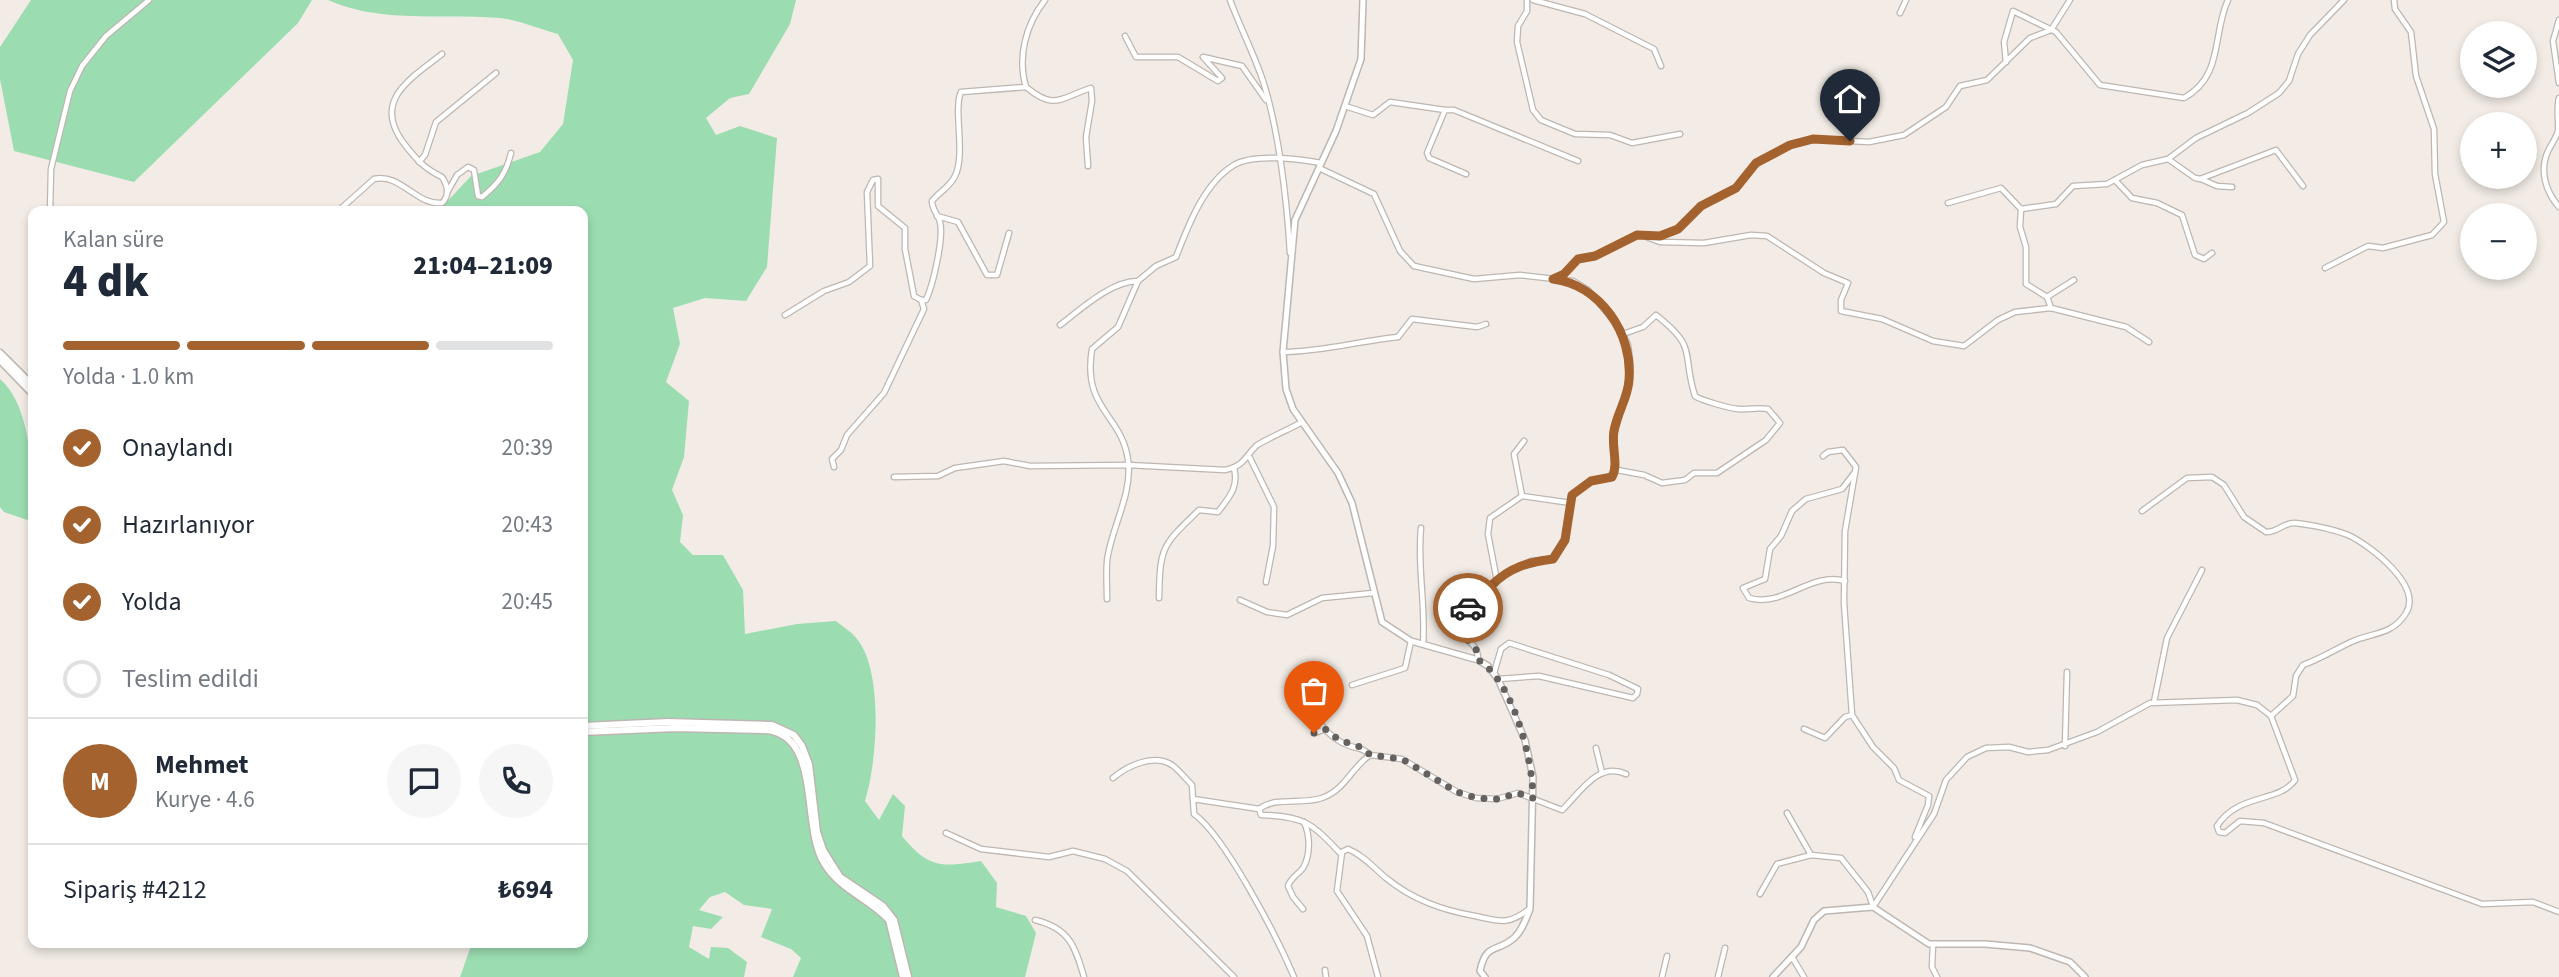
<!DOCTYPE html>
<html lang="tr">
<head>
<meta charset="utf-8">
<style>
  :root { --surface:#fff; --page:#f6f6f7; --text:#1f2937; --muted:#747a83; --line:#e0e1e3; --accent:#a4622e }
  body { margin:0; font-family:"Source Sans 3",sans-serif; background:var(--page); color:var(--text); height:100vh; display:flex; flex-direction:column; font-size:26px; white-space:nowrap }
  * { box-sizing:border-box; margin:0 }
  p { font-size:23px; color:var(--muted) }
  .icon { flex:none; width:38px; height:38px; fill:none; stroke:currentColor; stroke-width:2; stroke-linecap:round; stroke-linejoin:round }
  .map { position:relative; flex:1; overflow:hidden }
  .sheet { position:absolute; left:28px; top:206px; width:560px; height:742px; display:flex; flex-direction:column; background:var(--surface); border-radius:14px; box-shadow:0 4px 10px #0003 }
  .sheet>* { flex:none }
  .fabs { position:absolute; left:2460px; top:21px; display:grid; gap:14px }
  .fabs a { display:grid; place-items:center; width:77px; height:77px; border-radius:50%; background:var(--surface); box-shadow:0 4px 10px #0003; font-size:35px }
  .pin { position:absolute; display:grid; place-items:center; width:60px; height:60px; color:#fff; margin:-72px -30px; border-radius:50% 50% 50% 0; rotate:-45deg; box-shadow:0 0 7px #0007 }
  .pin .icon { rotate:45deg }
  .courier { position:absolute; display:grid; place-items:center; width:70px; height:70px; margin:-35px; border:5px solid #a4622e; border-radius:50%; background:#fff; color:#222; box-shadow:0 2px 9px #0007 }
  .headline em { font-style:normal; font-weight:800 }
  .headline div { display:flex; flex-direction:column-reverse }
  .headline { display:flex; align-items:center; justify-content:space-between; height:119px; padding:0 35px }
  h1 { font-size:46px; font-weight:800; line-height:52px }
  .bar { display:grid; grid-template-columns:repeat(4,1fr); gap:10px 7px; align-content:center; height:84px; padding:0 35px }
  .bar i { height:9px; border-radius:5px; background:var(--line) }
  .bar .active { background:var(--accent) }
  .bar p { grid-column:span 4 }
  .line { display:flex; align-items:center; gap:18px; padding:0 35px; border-top:2px solid var(--line) }
  .line div { flex:1 }
  .round { display:grid; place-items:center; flex:none; width:74px; height:74px; border-radius:37px; background:var(--page) }
  ol { padding:0 35px; list-style:none }
  li { display:flex; align-items:center; gap:21px; height:77px }
  li p { margin-inline-start:auto }
  li .icon { padding:7px; border-radius:50%; background:var(--accent); color:#fff; stroke-width:4 }
  li:last-child { color:var(--muted) }
  li i { width:38px; height:38px; border:4px solid var(--line); border-radius:50% }
  .map>svg:first-child { display:block }
</style>
</head>
<body>
<div class="map">
<svg width="2559" height="977" viewBox="0 0 2559 977">
  <rect width="100%" height="100%" fill="#f3ece6"/>
  <g fill="#9bddb1">
    <path d="M31 0H312L298 23 134 182 14 151 0 79V47Z"/>
    <path d="M328 0H796L790 24 749 94 730 98 706 118 716 135 740 126 777 138 767 267 746 301 705 298 673 308 680 344 666 382 689 401 684 457 672 490 683 515 680 542 693 555H723L743 590 745 634 797 624 836 621C843 627 852 632 857 639 884 672 877 763 865 801L879 820 893 794 905 806 902 836C929 869 941 867 981 861L997 883 996 907 1026 916 1036 933 1025 977H793L801 958 791 949 761 937 772 909 744 905 725 892 710 897 699 910 723 917 711 929 693 926 689 947 709 959 711 947 728 948 747 962 744 977H460L472 943H583V212H433L442 207 471 176 540 152 563 124 573 60 558 34C539 29 519 20 500 18 443 13 382 24 328 0Z"/>
    <path d="M0 379C33 407 33 482 33 522L4 512 0 507Z"/>
  </g>
  <g fill="none" stroke-linecap="round" stroke-linejoin="round">
    <g stroke="#bdb6b1" stroke-width="7">
      <g id="minor">
        <path d="M1230 0C1240 27 1254 54 1263 81 1279 131 1287 201 1290 253"/>
        <path d="M1527 0V11L1518 26 1517 42 1533 110 1541 120 1575 134 1610 135 1632 143 1680 134"/>
        <path d="M1533 0 1585 14 1654 49 1661 66"/>
        <path d="M1900 13 1906 0"/>
        <path d="M2559 20 2553 41 2559 83"/>
        <path d="M1125 36 1136 57H1178L1218 81 1222 78 1203 57 1242 66 1266 100"/>
        <path d="M2006 62 2004 42 2013 11 2056 32 2100 85 2184 98C2224 76 2212 34 2228 0"/>
        <path d="M1026 87C1055 111 1060 98 1091 88L1092 101 1086 137 1088 166"/>
        <path d="M2559 98C2556 109 2559 120 2558 131 2556 138 2551 145 2548 151 2539 171 2546 192 2559 207"/>
        <path d="M1345 106 1373 115 1390 102 1445 110 1427 153 1429 158 1466 174"/>
        <path d="M1445 110H1454L1578 161"/>
        <path d="M2168 159 2195 178 2200 179 2276 150 2303 186"/>
        <path d="M419 162 425 155 436 122 496 73"/>
        <path d="M1319 168 1374 194 1400 251 1414 266 1474 279 1520 275 1573 281 1588 290 1604 309 1621 330 1628 345 1630 361 1629 382 1613 438 1616 470 1612 477 1591 481 1572 495 1565 540 1553 559 1531 561 1508 572 1491 586 1481 600 1452 617V629C1463 638 1479 643 1478 660"/>
        <path d="M2201 179 2217 186 2232 187"/>
        <path d="M2115 180 2132 198 2157 203 2182 215 2195 255 2204 259 2212 253"/>
        <path d="M448 191 457 175 468 167 474 170 478 196 482 197C498 184 506 174 511 153"/>
        <path d="M1948 203 2001 188 2021 209 2020 227 2026 247V284L2047 297 2051 308"/>
        <path d="M2021 209 2056 204 2073 186 2107 184 2142 165 2168 159 2196 138 2248 113 2279 93 2289 81 2298 54 2310 35 2344 0"/>
        <path d="M50 212 51 169 70 91 82 66 106 36 149 0"/>
        <path d="M337 212 374 179C401 173 415 205 442 203 450 195 448 186 442 177 425 169 417 160 405 145 371 101 409 80 442 54"/>
        <path d="M937 216 958 222 987 275H997L1009 233"/>
        <path d="M1644 236 1660 242 1704 243 1751 235 1767 236 1824 273 1848 283 1841 300V311L1882 319 1933 341 1964 346 1998 320 2015 312 2051 308 2126 327 2149 342"/>
        <path d="M2325 268 2368 246 2383 248 2432 235 2444 222 2435 174 2434 129 2416 76 2411 32 2395 9 2394 0"/>
        <path d="M1554 279 1564 274 1578 259 1595 256 1637 235 1660 236 1678 229 1701 206 1736 188 1756 163 1790 145 1813 139 1869 142 1904 135 1946 107 1960 86 1987 80 2030 38 2051 30 2070 0"/>
        <path d="M2047 297 2074 280"/>
        <path d="M921 300H926C933 285 944 238 940 222 938 214 932 210 932 201 939 192 950 187 955 176 966 155 953 109 961 92L1026 87C1017 57 1026 24 1045 0"/>
        <path d="M785 315 824 291 849 282 870 266 867 192 873 180 878 179V206L905 228V249L914 296 921 300 924 309 884 393 847 435 841 450 832 459 834 467"/>
        <path d="M1060 325C1081 309 1111 281 1138 281"/>
        <path d="M1283 352C1321 352 1359 341 1398 337L1412 319 1477 327 1486 324"/>
        <path d="M1823 456 1828 452 1843 450 1856 467 1845 531 1844 603 1852 715 1873 747 1894 768 1899 780 1929 796 1928 805 1915 837"/>
        <path d="M1250 458 1274 507 1273 546 1266 582"/>
        <path d="M1617 470 1644 475 1662 483 1685 480 1694 473H1717L1766 440 1780 423 1768 409C1757 407 1749 410 1738 409 1732 409 1700 400 1695 396 1681 352 1699 349 1656 315L1643 327 1623 334"/>
        <path d="M894 477 938 476 955 468 1004 461 1030 466 1128 465 1225 470C1244 466 1244 458 1256 446 1262 441 1292 428 1302 422"/>
        <path d="M1522 496 1514 454 1524 441"/>
        <path d="M2142 511 2187 478 2212 477 2224 485 2244 517 2266 532C2277 533 2284 522 2295 523 2311 525 2333 529 2348 535 2370 545 2423 586 2406 613 2392 636 2372 632 2351 642 2334 650 2320 659 2303 665L2296 676 2293 696 2271 716"/>
        <path d="M1421 528C1417 567 1426 605 1423 644"/>
        <path d="M1497 581 1488 534 1490 518 1522 496 1571 503"/>
        <path d="M1845 581C1810 571 1784 608 1749 598L1743 588 1765 579 1770 549 1781 536 1792 511 1806 499 1842 489 1855 472"/>
        <path d="M1159 598C1160 546 1162 546 1199 510L1218 512C1229 497 1239 488 1234 468"/>
        <path d="M1107 599C1107 587 1106 573 1107 561 1111 528 1133 494 1128 460 1122 414 1082 410 1092 349L1118 327 1138 281 1156 266 1176 257C1188 226 1204 183 1234 165 1253 153 1299 159 1321 163"/>
        <path d="M1240 600 1267 612 1287 615 1322 598 1373 593"/>
        <path d="M1494 673 1501 649 1509 643 1609 675 1638 689 1637 694 1633 698 1539 676 1498 679"/>
        <path d="M1352 685 1405 668 1411 641"/>
        <path d="M1305 695C1312 716 1328 739 1350 746 1359 749 1363 748 1370 755"/>
        <path d="M2154 702 2167 638 2202 570"/>
        <path d="M1804 729 1825 738 1845 717 1852 715"/>
        <path d="M1315 733 1325 729"/>
        <path d="M2065 746 2067 672"/>
        <path d="M1596 748 1602 773"/>
        <path d="M1113 778C1127 766 1154 753 1172 765 1179 770 1186 779 1192 785L1194 814C1225 836 1278 939 1294 977"/>
        <path d="M1193 799 1259 809"/>
        <path d="M1787 813 1811 855"/>
        <path d="M946 833 981 849 1049 857 1073 851 1105 859 1127 871 1234 977"/>
        <path d="M1341 854C1312 823 1304 816 1261 815L1259 809C1276 796 1301 805 1322 798 1346 789 1351 768 1370 755L1402 759 1457 792 1476 798 1497 799 1518 793 1562 810C1580 793 1598 761 1626 774"/>
        <path d="M1760 894 1777 864 1811 855 1841 858 1868 892 1873 906"/>
        <path d="M1873 907 1934 814 1946 780 1967 757 1986 748 2009 747 2028 752 2048 750 2097 732 2150 703 2237 700 2257 705 2271 716 2295 780C2279 803 2238 793 2217 826L2219 832 2225 833 2240 821 2264 823 2482 904 2533 902 2559 912"/>
        <path d="M1303 909 1293 897 1288 886C1291 877 1298 875 1303 868 1311 854 1310 835 1304 822"/>
        <path d="M1035 920C1069 928 1075 946 1084 977"/>
        <path d="M1933 944 1932 967 1937 977"/>
        <path d="M1792 957 1804 977"/>
        <path d="M1325 970 1326 977"/>
        <path d="M1378 977 1367 936 1337 891 1342 852 1348 849C1363 855 1374 868 1386 878 1413 900 1442 910 1475 916 1499 921 1508 926 1529 909"/>
        <path d="M1662 977 1667 956"/>
        <path d="M1718 977 1725 948"/>
      </g>
    </g>
    <g stroke="#bdb6b1" stroke-width="8">
      <g id="tertiary">
        <path d="M1363 0 1361 59 1336 131 1295 220 1283 352 1286 389 1293 409 1338 473 1352 503 1382 622 1411 641 1478 660 1488 666 1498 679 1525 740 1533 777 1530 909C1526 919 1522 931 1514 938 1497 953 1486 942 1480 971L1485 977"/>
        <path d="M1773 977 1801 947 1814 920 1824 911 1873 907 1929 944H1985L2030 948 2070 962 2085 977"/>
      </g>
    </g>
    <g stroke="#bdb6b1" stroke-width="9">
      <g id="secondary">
        <path d="M0 353 33 386"/>
        <path d="M0 360 33 394"/>
        <path d="M583 726 668 722 772 725 794 735 802 746 809 764 817 832 823 850 840 877 883 906 894 920 908 977"/>
        <path d="M583 732 675 728 766 730C822 735 801 825 824 863 840 890 869 898 889 920L903 977"/>
      </g>
    </g>
    <use href="#minor" stroke="#fff" stroke-width="4.5"/>
    <use href="#tertiary" stroke="#fff" stroke-width="5"/>
    <use href="#secondary" stroke="#fff" stroke-width="6"/>
  </g>
  <g fill="none" stroke-linecap="round" stroke-linejoin="round">
    <path stroke="#65615e" stroke-width="7" stroke-dasharray="0 12.6" d="M1314 733 1325 729 1339 740 1363 748 1370 755 1402 759 1457 792 1476 798 1497 799 1518 793 1533 798C1533 760 1513 680 1478 660 1479 643 1463 638 1452 629V617L1468 608"/>
    <path stroke="#a4622e" stroke-width="9" d="M1468 608C1479 601 1483 594 1492 585 1510 567 1529 562 1553 559L1565 540 1572 495 1591 481 1612 477C1619 465 1611 446 1614 431 1617 413 1628 398 1629 380 1633 333 1600 285 1553 279L1564 274 1578 259 1595 256 1637 235 1660 236 1678 229 1701 206 1736 188 1756 163 1790 145 1813 139 1850 141"/>
  </g>
</svg>
<div class="fabs">
<a><svg class="icon" aria-label="layers" viewBox="0 0 24 24"><path d="M12 4l9 5-9 5-9-5zM3 14l9 5 9-5"/></svg></a>
<a>+</a>
<a>−</a>
</div>
<div class="pin" style="left:1314px;top:733px;background:#ea580c"><svg class="icon" aria-label="bag" viewBox="0 0 24 24"><path d="M5 8h14l-1 12H6zM9 8a3 3 0 0 1 6 0"/></svg></div>
<div class="pin" style="left:1850px;top:141px;background:#1f2937"><svg class="icon" aria-label="home" viewBox="0 0 24 24"><path d="M3 11l9-7 9 7M6 9v11h12V9"/></svg></div>
<div class="courier" style="left:1468px;top:608px"><svg class="icon" aria-label="car" viewBox="0 0 24 24"><path d="M5 17H2v-5l4-1 3-4h7l3 4 3 1v5h-3M9 17h6M6 11h13"/><circle cx="7" cy="17" r="2"/><circle cx="17" cy="17" r="2"/></svg></div>
<section class="sheet">
<div class="headline"><div><h1>4 dk</h1><p>Kalan süre</p></div><em>21:04–21:09</em></div>
<div class="bar"><i class="active"></i><i class="active"></i><i class="active"></i><i></i><p>Yolda · 1.0 km</p></div>
<ol>
<li><svg class="icon" aria-label="check" viewBox="0 0 24 24"><path d="M5 12l5 5 9-10"/></svg>Onaylandı<p>20:39</p></li>
<li><svg class="icon" aria-label="check" viewBox="0 0 24 24"><path d="M5 12l5 5 9-10"/></svg>Hazırlanıyor<p>20:43</p></li>
<li><svg class="icon" aria-label="check" viewBox="0 0 24 24"><path d="M5 12l5 5 9-10"/></svg>Yolda<p>20:45</p></li>
<li><i></i>Teslim edildi</li>
</ol>
<div class="line" style="height:126px"><b class="round" style="background:var(--accent);color:#fff">M</b><div><b>Mehmet</b><p>Kurye · 4.6</p></div><a class="round"><svg class="icon" aria-label="chat" viewBox="0 0 24 24"><path d="M4 5h16v11H9l-5 4z"/></svg></a><a class="round"><svg class="icon" aria-label="phone" viewBox="0 0 24 24"><path d="M5 4h4l2 5-3 2q2 4 5 5l2-3 5 2v4C11 20 4 13 5 4z"/></svg></a></div>
<div class="line" style="height:91px"><div>Sipariş #4212</div><b>₺694</b></div>
</section>
</div>
</body>
</html>
